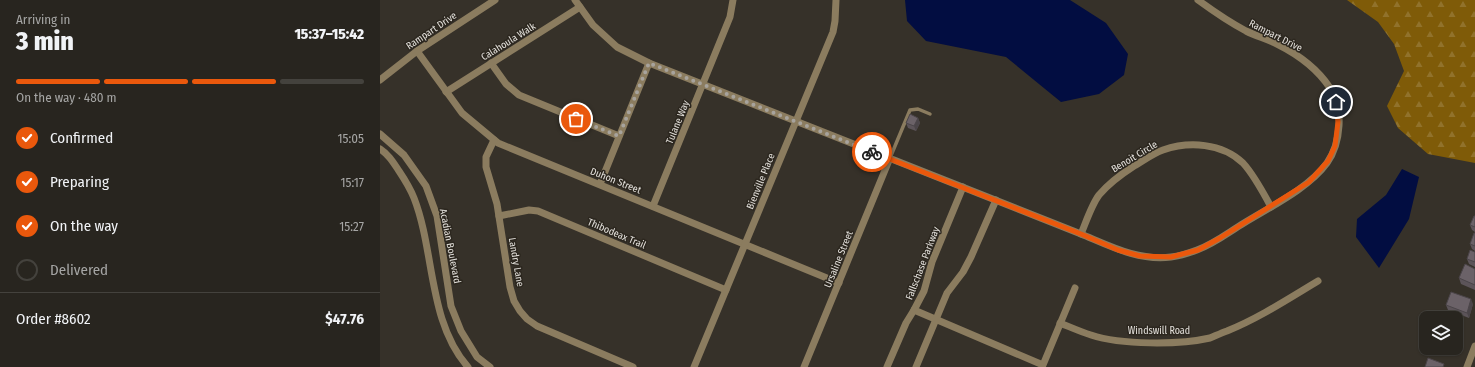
<!DOCTYPE html>
<html lang="en">
<head>
<meta charset="utf-8">
<style>
  :root { --surface:#28251f; --page:#302d28; --text:#f1f3f6; --muted:#a5a5a4; --line:#44423d; --accent:#ea580c }
  body { margin:0; font-family:"Fira Sans Condensed",sans-serif; background:var(--page); color:var(--text); height:100vh; display:flex; flex-direction:column; font-size:15px; white-space:nowrap }
  * { box-sizing:border-box; margin:0 }
  p { font-size:13px; color:var(--muted) }
  .icon { flex:none; width:22px; height:22px; fill:none; stroke:currentColor; stroke-width:2; stroke-linecap:round; stroke-linejoin:round }
  .map { position:relative; flex:1; overflow:hidden }
  .panel { display:flex; flex-direction:column; background:var(--surface); width:380px }
  .panel>* { flex:none }
  .tools { position:absolute; left:1039px; top:311px; display:grid; gap:8px }
  .tools a { display:grid; place-items:center; width:44px; height:44px; border-radius:8px; background:var(--surface); box-shadow:0 1px 3px #0004,0 0 0 1px var(--line); font-size:20px }
  .pin { position:absolute; display:grid; place-items:center; width:34px; height:34px; color:#fff; margin:-17px; border:2px solid #fff; border-radius:50%; box-shadow:0 1px 4px #0007 }
  .courier { position:absolute; display:grid; place-items:center; width:40px; height:40px; margin:-20px; border:3px solid #ea580c; border-radius:50%; background:#fff; color:#222; box-shadow:0 1px 5px #0007 }
  .summary em { font-style:normal; font-weight:800 }
  .summary div { display:flex; flex-direction:column-reverse }
  .summary { display:flex; align-items:center; justify-content:space-between; height:68px; padding:0 16px }
  h1 { font-size:26px; font-weight:800; line-height:30px }
  .bar { display:grid; grid-template-columns:repeat(4,1fr); gap:6px 4px; align-content:center; height:48px; padding:0 16px }
  .bar i { height:5px; border-radius:3px; background:var(--line) }
  .bar .on { background:var(--accent) }
  .bar p { grid-column:span 4 }
  .line { display:flex; align-items:center; gap:10px; padding:0 16px; border-top:1px solid var(--line) }
  .line div { flex:1 }
  ol { padding:0 16px; list-style:none }
  li { display:flex; align-items:center; gap:12px; height:44px }
  li p { margin-inline-start:auto }
  li .icon { padding:4px; border-radius:50%; background:var(--accent); color:#fff; stroke-width:4 }
  li:last-child { color:var(--muted) }
  li i { width:22px; height:22px; border:2px solid var(--line); border-radius:50% }
  main { display:flex; flex:1; min-height:0 }
  .map>svg:first-child { display:block }
</style>
</head>
<body>
<main>
<section class="panel">
<div class="summary"><div><h1>3 min</h1><p>Arriving in</p></div><em>15:37–15:42</em></div>
<div class="bar"><i class="on"></i><i class="on"></i><i class="on"></i><i></i><p>On the way · 480 m</p></div>
<ol>
<li><svg class="icon" aria-label="check" viewBox="0 0 24 24"><path d="M5 12l5 5 9-10"/></svg>Confirmed<p>15:05</p></li>
<li><svg class="icon" aria-label="check" viewBox="0 0 24 24"><path d="M5 12l5 5 9-10"/></svg>Preparing<p>15:17</p></li>
<li><svg class="icon" aria-label="check" viewBox="0 0 24 24"><path d="M5 12l5 5 9-10"/></svg>On the way<p>15:27</p></li>
<li><i></i>Delivered</li>
</ol>
<div class="line" style="height:52px"><div>Order #8602</div><b>$47.76</b></div>
</section>
<div class="map">
<svg width="1095" height="367" viewBox="0 0 1095 367">
  <defs>
    <pattern id="forest-firs" width="22" height="20" patternUnits="userSpaceOnUse"><rect width="22" height="20" fill="#7f5b08"/><path d="M5 1l3.5 6h-7zM16 11l3.5 6h-7z" fill="#91722b"/></pattern>
  </defs>
  <rect width="100%" height="100%" fill="#363129"/>
  <path fill="url(#forest-firs)" d="M967 0H1095V163L1048 154 1018 128 1007 106 1024 71 1014 44 998 22Z"/>
  <g fill="#020d41">
    <path d="M525 0H690L726 23 748 54 744 75 719 94 681 102 626 57 546 41 527 21Z"/>
    <path d="M1022 169 1039 177 1029 219 999 268 976 237 977 219 1006 195Z"/>
  </g>
  <g fill="none" stroke-linecap="round" stroke-linejoin="round">
    <path stroke="#8b7c5f" stroke-width="3.5" d="M510 158 530 110 538 109 550 114"/>
    <g stroke="#8b7c5f" stroke-width="7">
      <path d="M195 0 213 25 237 47 269 63 701 234C730 246 758 261 791 257 799 256 809 253 817 250 834 244 849 232 864 223 890 207 929 188 947 163 961 143 964 108 950 88 937 68 917 54 897 44 887 39 876 36 866 31 849 22 833 11 818 0"/>
      <path d="M37 51 82 113 118 143 459 283"/>
      <path d="M111 63 126 84 139 95 239 136"/>
      <path d="M0 80 37 51 115 0"/>
      <path d="M66 92 200 7"/>
      <path d="M0 134 24 155 46 186 57 216 71 306 81 331 97 357 110 367"/>
      <path d="M114 140 106 157V167L117 204 130 287 134 301 140 311 147 319 157 326 253 367"/>
      <path d="M0 149C9 155 13 162 19 171 25 180 30 188 34 198 55 252 48 322 88 367"/>
      <path d="M220 184 269 63"/>
      <path d="M273 206 350 17 353 0"/>
      <path d="M119 216 149 210 158 211 346 290"/>
      <path d="M701 234C706 222 712 204 719 195 729 183 740 175 754 166 763 161 772 154 783 150 809 141 842 143 863 163 874 175 883 192 891 207"/>
      <path d="M534 310 663 365 695 288"/>
      <path d="M680 323C690 327 701 332 711 335 741 345 799 345 830 338 835 336 841 333 847 331 879 318 908 299 938 281"/>
      <path d="M314 367 453 32 455 21 456 0"/>
      <path d="M424 367 510 158"/>
      <path d="M507 367 526 323 534 310 544 291 552 262 583 187"/>
      <path d="M536 367 567 293 583 272 591 257 616 200"/>
      <path d="M1087 367 1095 346"/>
    </g>
  </g>
  <g fill="#5c5459">
    <path d="M538 118 540 123 536 131 528 128 526 123Z"/>
    <path d="M1095 216V232L1092 230 1090 225Z"/>
    <path d="M1095 233V251L1092 249 1090 244Z"/>
    <path d="M1095 252V267L1089 264 1087 259Z"/>
    <path d="M1095 269V290L1081 284 1079 278Z"/>
    <path d="M1093 304 1089 318 1068 310 1066 305Z"/>
    <path d="M1054 348H1076V349L1073 356Z"/>
  </g>
  <g fill="#4b4549">
    <path d="M538 118 540 123 536 131 534 126Z"/>
    <path d="M1091 299 1093 304 1089 318 1087 313Z"/>
    <path d="M1073 348H1076V349L1073 356 1072 350Z"/>
  </g>
  <g fill="#6b6268" stroke="#4b4549">
    <path d="M530 114 538 118 534 126 526 123Z"/>
    <path d="M1094 216H1095V227L1090 225Z"/>
    <path d="M1094 233H1095V246L1090 244Z"/>
    <path d="M1090 250 1095 252V262L1087 259Z"/>
    <path d="M1085 264 1095 269V285L1079 278Z"/>
    <path d="M1071 292 1091 299 1087 313 1066 305Z"/>
    <path d="M1065 348H1073L1072 350Z"/>
    <path d="M1048 358 1064 364 1063 367H1045Z"/>
  </g>
  <g fill="none" stroke-linecap="round" stroke-linejoin="round">
    <path stroke="#a7a39d" stroke-width="4" stroke-dasharray="0 7.2" d="M196 119 239 136 269 63 492 152"/>
    <path stroke="#ea580c" stroke-width="5" d="M492 152 701 234 738 250 760 256 791 257 818 250 840 238 929 182 948 161 955 146 958 122 956 102"/>
  </g>
  <g text-anchor="middle" stroke-width="3" stroke-linejoin="round" paint-order="stroke">
    <g font-size="10" fill="#e4e1dc" stroke="#2c271f">
      <text transform="translate(51 30) rotate(-34)" y="4">Rampart Drive</text>
      <text transform="translate(896 35) rotate(27)" y="4">Rampart Drive</text>
      <text transform="translate(128 41) rotate(-32)" y="4">Calahoula Walk</text>
      <text transform="translate(297 122) rotate(-68)" y="4">Tulane Way</text>
      <text transform="translate(754 156) rotate(-31)" y="4">Benoit Circle</text>
      <text transform="translate(236 180) rotate(22)" y="4">Duhon Street</text>
      <text transform="translate(380 181) rotate(-68)" y="4">Bienville Place</text>
      <text transform="translate(237 233) rotate(23)" y="4">Thibodeax Trail</text>
      <text transform="translate(71 246) rotate(79)" y="4">Acadian Boulevard</text>
      <text transform="translate(458 259) rotate(-68)" y="4">Ursaline Street</text>
      <text transform="translate(137 262) rotate(80)" y="4">Landry Lane</text>
      <text transform="translate(542 263) rotate(-69)" y="4">Fallschase Parkway</text>
      <text x="779" y="334">Windswill Road</text>
    </g>
  </g>
</svg>
<div class="tools">
<a><svg class="icon" aria-label="layers" viewBox="0 0 24 24"><path d="M12 4l9 5-9 5-9-5zM3 14l9 5 9-5"/></svg></a>
</div>
<div class="pin" style="left:196px;top:119px;background:#ea580c"><svg class="icon" aria-label="bag" viewBox="0 0 24 24"><path d="M5 8h14l-1 12H6zM9 8a3 3 0 0 1 6 0"/></svg></div>
<div class="pin" style="left:956px;top:102px;background:#1f2937"><svg class="icon" aria-label="home" viewBox="0 0 24 24"><path d="M3 11l9-7 9 7M6 9v11h12V9"/></svg></div>
<div class="courier" style="left:492px;top:152px"><svg class="icon" aria-label="bike" viewBox="0 0 24 24"><circle cx="6" cy="16" r="4"/><circle cx="18" cy="16" r="4"/><path d="M6 16l4-8h5l3 8M10 8l3 8H6M13 5h3"/></svg></div>
</div>
</main>
</body>
</html>
